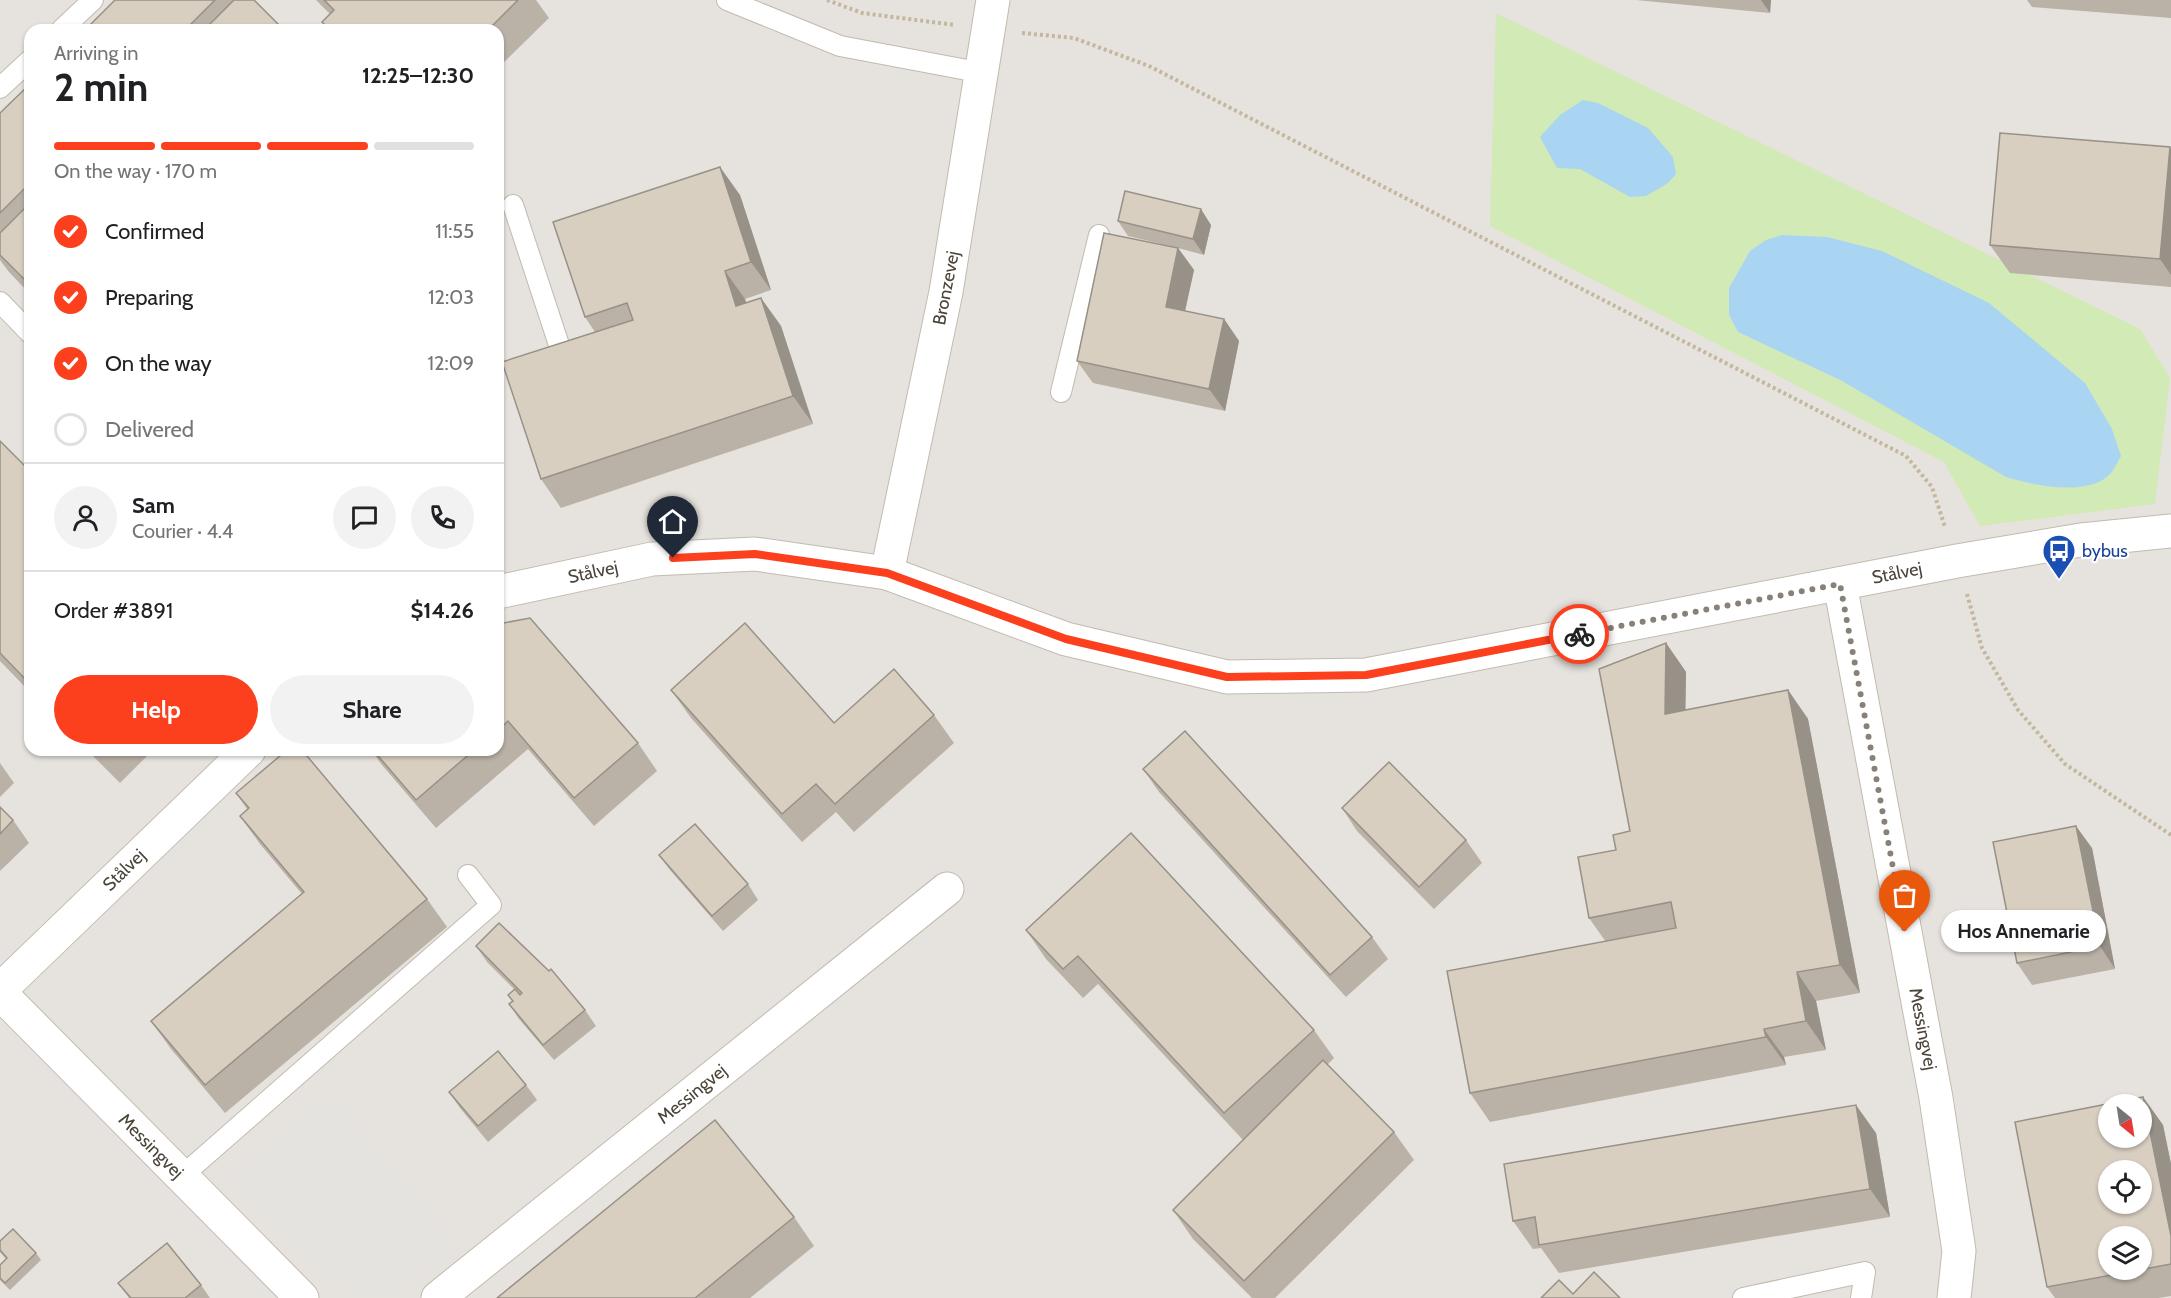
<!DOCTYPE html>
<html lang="en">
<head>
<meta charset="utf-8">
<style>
  :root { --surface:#fff; --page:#f2f2f2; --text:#202124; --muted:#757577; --line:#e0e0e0; --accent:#fc3f1d }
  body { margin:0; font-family:Cabin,sans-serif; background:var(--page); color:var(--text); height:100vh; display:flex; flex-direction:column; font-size:22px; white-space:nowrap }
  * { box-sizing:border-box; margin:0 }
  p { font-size:20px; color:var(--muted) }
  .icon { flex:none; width:33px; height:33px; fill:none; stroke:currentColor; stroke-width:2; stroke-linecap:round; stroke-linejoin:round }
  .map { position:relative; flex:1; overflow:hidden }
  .sheet { position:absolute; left:24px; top:24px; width:480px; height:732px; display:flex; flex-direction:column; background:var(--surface); border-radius:18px; box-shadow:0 2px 4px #0004 }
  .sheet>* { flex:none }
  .needle { width:39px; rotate:150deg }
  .tools { position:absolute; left:2098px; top:1094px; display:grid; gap:12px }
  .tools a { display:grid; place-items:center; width:54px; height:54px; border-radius:50%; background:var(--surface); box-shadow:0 2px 4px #0004; font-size:30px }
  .pin { position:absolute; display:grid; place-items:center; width:51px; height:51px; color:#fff; margin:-62px -26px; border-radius:50% 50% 50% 0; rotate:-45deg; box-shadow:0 0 6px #0007 }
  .pin .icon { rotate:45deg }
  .courier { position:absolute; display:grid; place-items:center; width:60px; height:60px; margin:-30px; border:4px solid #fc3f1d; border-radius:50%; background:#fff; color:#222; box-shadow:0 2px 8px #0007 }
  .bubble { position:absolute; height:42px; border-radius:21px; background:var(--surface); box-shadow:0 2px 4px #0004; font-size:20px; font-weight:800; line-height:42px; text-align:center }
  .summary em { font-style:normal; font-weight:800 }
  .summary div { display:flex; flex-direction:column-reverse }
  .summary { display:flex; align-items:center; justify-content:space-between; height:102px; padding:0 30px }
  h1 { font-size:39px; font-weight:800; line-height:45px }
  .bar { display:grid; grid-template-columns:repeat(4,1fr); gap:9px 6px; align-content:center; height:72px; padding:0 30px }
  .bar i { height:8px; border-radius:4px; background:var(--line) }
  .bar .current { background:var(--accent) }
  .bar p { grid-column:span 4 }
  .line { display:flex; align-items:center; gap:15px; padding:0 30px; border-top:2px solid var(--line) }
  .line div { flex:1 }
  .round { display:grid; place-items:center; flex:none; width:63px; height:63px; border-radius:32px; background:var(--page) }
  ol { padding:0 30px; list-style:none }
  li { display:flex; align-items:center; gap:18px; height:66px }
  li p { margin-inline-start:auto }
  li .icon { padding:6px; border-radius:50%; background:var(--accent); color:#fff; stroke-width:4 }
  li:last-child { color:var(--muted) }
  li i { width:33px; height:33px; border:3px solid var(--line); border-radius:50% }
  .primary-button { display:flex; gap:12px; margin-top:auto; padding:12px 30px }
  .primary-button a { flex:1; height:69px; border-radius:36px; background:var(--accent); color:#fff; font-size:24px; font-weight:800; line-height:69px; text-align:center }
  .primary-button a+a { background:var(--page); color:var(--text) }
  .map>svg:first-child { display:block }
</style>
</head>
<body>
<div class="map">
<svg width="2171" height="1298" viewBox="0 0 2171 1298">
  <rect width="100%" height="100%" fill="#f6f3ec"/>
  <path fill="#e6e2dd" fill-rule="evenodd" d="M0 0H2171V1298H0ZM30 30H498V750H30ZM2109 1104H2142V1137H2109ZM2109 1170H2142V1203H2109ZM2109 1236H2142V1269H2109Z"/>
  <path fill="#d2eab5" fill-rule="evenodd" d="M1496 13 2140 329 2170 378 2155 504 1980 526 1944 462 1490 226ZM1782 235 1827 237 1882 251 2112 429 2120 456 2110 473 1842 381 1738 332 1729 315V288L1750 251Z"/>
  <path fill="#e5e3e0" d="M329 1097 455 1246 394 1289H356L312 1259 231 1177Z"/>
  <g fill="#a9d4f2">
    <path d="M1583 100 1598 103 1648 128 1673 157 1676 174 1668 183 1646 196 1630 197 1580 169 1557 168 1540 137 1560 115Z"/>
    <path d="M1782 235 1827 237 1882 251 1989 303 2085 383 2112 429 2121 456C2118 461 2115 468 2111 473 2088 498 2034 485 2006 477L1842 381 1738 332 1729 315V288L1750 251 1766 240Z"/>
  </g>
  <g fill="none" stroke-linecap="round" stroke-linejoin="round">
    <g stroke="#c2bbae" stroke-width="22">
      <g id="service">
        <path d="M727 0 840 46 983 73"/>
        <path d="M61 30 93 0"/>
        <path d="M0 88 30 60"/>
        <path d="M513 205 560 348"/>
        <path d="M0 302 30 333"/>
        <path d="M1061 392 1099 235"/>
        <path d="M182 1176 491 905 468 875"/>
        <path d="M1743 1298 1865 1272 1861 1298"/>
      </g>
    </g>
    <g stroke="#c2bbae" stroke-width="35">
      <g id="minor">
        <path d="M887 573 946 292 993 0"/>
        <path d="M1840 584 1936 1098 1959 1251 1954 1298"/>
        <path d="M498 592 652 559 755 554 887 573 1066 639 1227 677 1366 675 1957 561 2081 540 2171 531"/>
        <path d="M0 990 249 750"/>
        <path d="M0 993 302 1298"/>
        <path d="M438 1298 947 889"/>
      </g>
    </g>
    <g stroke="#c4b79f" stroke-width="4" stroke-dasharray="3 3" stroke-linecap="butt">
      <path d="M827 0 862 13 955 25"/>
      <path d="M1022 33 1074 38 1149 66 1906 456 1932 487 1945 527"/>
      <path d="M1967 594 1982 648 2018 710 2065 764 2171 835"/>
    </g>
    <use href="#service" stroke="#fff" stroke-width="20"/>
    <use href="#minor" stroke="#fff" stroke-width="33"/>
  </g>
  <g fill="#bab2a6">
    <path d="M115 0H254L284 30H85Z"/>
    <path d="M316 0H536L549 18 498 68V30H328L322 22 330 14Z"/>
    <path d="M1636 0H1771L1770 13Z"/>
    <path d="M2027 0H2171V18L2032 7Z"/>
    <path d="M30 84V294L9 272 0 260V113Z"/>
    <path d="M2171 149V287L2010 273 1990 245Z"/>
    <path d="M740 195 771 290 745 299 746 303 761 298 781 326 813 424 561 508 541 479 595 332 585 317Z"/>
    <path d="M1118 221 1211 225 1204 255 1178 248 1194 270 1185 311 1224 319 1239 341 1225 411 1093 383 1077 361 1174 247 1128 236Z"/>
    <path d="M0 441 30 471V692L0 661Z"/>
    <path d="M498 624 638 743 657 771 594 826 528 749 436 828 382 765 371 750H498Z"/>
    <path d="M1666 643 1686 672 1685 710 1788 690 1808 719 1860 993 1816 1001 1826 1050 1784 1057 1786 1065 1490 1122 1470 1093 1606 942 1589 918 1616 850 1630 831Z"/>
    <path d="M671 690 834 723 934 715 954 743 854 832 836 812 802 842 691 718Z"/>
    <path d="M87 750H153L120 783Z"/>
    <path d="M0 763 14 783 0 797Z"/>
    <path d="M1143 769 1372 937 1388 959 1346 997 1159 792Z"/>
    <path d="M236 793 427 899 447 927 225 1113 171 1049 151 1021 302 894 260 844 240 816 247 809Z"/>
    <path d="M0 807 13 820 29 843 0 871Z"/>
    <path d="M1342 808 1466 840 1482 863 1434 909 1357 831Z"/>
    <path d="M2092 848 2115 969 2032 985 2017 963Z"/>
    <path d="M659 855 748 884 758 900 723 931 670 870Z"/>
    <path d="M1026 930 1314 1030 1334 1058 1327 1065 1394 1132 1414 1160 1275 1298H1252L1193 1239 1173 1210 1243 1140 1098 984 1083 998 1046 959Z"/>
    <path d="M476 946 585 1010 596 1026 554 1060 519 1019 509 1004 512 1001 515 990 487 962Z"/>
    <path d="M526 1085 537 1100 488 1142 460 1108 449 1092Z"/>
    <path d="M2143 1097 2163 1125 2171 1164V1296L2159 1298H2055L2047 1287Z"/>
    <path d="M1876 1133 1890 1217 1559 1273 1541 1248 1533 1249 1513 1221Z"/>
    <path d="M794 1217 814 1246 750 1298H497Z"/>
    <path d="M0 1241 36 1253 41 1260 10 1290 0 1280V1265L6 1259 0 1252Z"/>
    <path d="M118 1283 201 1285 210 1298H129Z"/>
  </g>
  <g fill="#979187">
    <path d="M1761 0H1771L1770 13Z"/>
    <path d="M2170 147 2171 149V275L2160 259Z"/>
    <path d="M720 167 740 195 771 290 751 262Z"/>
    <path d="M1201 209 1211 225 1204 255 1193 239Z"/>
    <path d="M1178 248 1194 270 1181 329 1166 307Z"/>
    <path d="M725 271 745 299 756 334 736 306Z"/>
    <path d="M761 298 781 326 813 424 793 396Z"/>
    <path d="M1224 319 1239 341 1225 411 1209 389Z"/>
    <path d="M1666 643 1686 672 1685 742 1665 714Z"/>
    <path d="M1788 690 1808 719 1860 993 1840 965Z"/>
    <path d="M2076 826 2092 848 2115 969 2100 946Z"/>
    <path d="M1797 972 1816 1001 1826 1050 1806 1021Z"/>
    <path d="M1764 1029 1784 1057 1786 1065 1766 1037Z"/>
    <path d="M2143 1097 2163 1125 2171 1164V1236Z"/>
    <path d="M1856 1105 1876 1133 1890 1217 1870 1189Z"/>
  </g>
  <g fill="#d8cfc1" stroke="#979187" stroke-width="1.5" fill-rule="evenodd">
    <path d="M115 0H215L185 30H85Z"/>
    <path d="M234 0H254L284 30H204Z"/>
    <path d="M324 0H518L488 30H330L322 22 334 10Z"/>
    <path d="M30 84V183L0 213V113Z"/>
    <path d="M2000 133 2170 147 2160 259 1990 245Z"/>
    <path d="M720 167 751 262 725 271 736 306 761 298 793 396 541 479 502 362 633 320 627 303 585 317 553 222Z"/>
    <path d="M1125 191 1201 209 1193 239 1118 221Z"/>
    <path d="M30 203V285L0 255V233Z"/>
    <path d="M1104 233 1178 248 1166 307 1224 319 1209 389 1077 361Z"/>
    <path d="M0 441 30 471V684L0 653Z"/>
    <path d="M530 618 638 743 574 798 508 721 498 730V624Z"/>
    <path d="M745 623 834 723 894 669 934 715 835 804 816 784 782 814 671 690Z"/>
    <path d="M1666 643 1665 714 1788 690 1840 965 1797 972 1806 1021 1764 1029 1766 1037 1470 1093 1447 971 1676 928 1671 902 1589 918 1578 857 1616 850 1613 835 1630 831 1599 669Z"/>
    <path d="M1185 731 1372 937 1330 975 1143 769Z"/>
    <path d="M95 750H104L100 755Z"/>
    <path d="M287 750H302L427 899 205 1085 151 1021 304 892 240 816 249 808 236 793Z"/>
    <path d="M373 750H474L416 800Z"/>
    <path d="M1389 762 1466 840 1419 887 1342 808Z"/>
    <path d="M0 807 13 820 0 834Z"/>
    <path d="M695 824 748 884 712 916 659 855Z"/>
    <path d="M2076 826 2100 946 2017 963 1993 842Z"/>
    <path d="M1131 833 1314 1030 1224 1113 1078 956 1063 969 1026 930Z"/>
    <path d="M499 923 549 971 551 969 585 1010 543 1045 509 1004 513 1001 508 995 515 989 520 995 522 993 476 946Z"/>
    <path d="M498 1051 526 1085 478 1126 449 1092Z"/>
    <path d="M1323 1060 1394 1132 1244 1281 1173 1210Z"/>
    <path d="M2143 1097 2171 1236V1264L2047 1287 2015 1122ZM2109 1104H2142V1137H2109ZM2109 1170H2142V1203H2109ZM2109 1236H2142V1269H2109Z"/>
    <path d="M1856 1105 1870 1189 1539 1245 1535 1217 1513 1221 1504 1164Z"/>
    <path d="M715 1120 794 1217 695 1298H497Z"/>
    <path d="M13 1229 36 1253 5 1283 0 1278V1265L7 1258 0 1250V1241Z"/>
    <path d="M167 1243 201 1285 185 1298H131L118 1283Z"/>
    <path d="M1594 1272 1620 1298H1541L1559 1280 1573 1294Z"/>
  </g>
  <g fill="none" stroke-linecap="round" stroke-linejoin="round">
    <path stroke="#878178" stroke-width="6" stroke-dasharray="0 10.8" d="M1579 634 1840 584 1905 932"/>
    <path stroke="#fc3f1d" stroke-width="8" d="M673 558 755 554 887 573 1066 639 1227 677 1366 675 1579 634"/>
  </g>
  <defs>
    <g id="bus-pin" transform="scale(1.725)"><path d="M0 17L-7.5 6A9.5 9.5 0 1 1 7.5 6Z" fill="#1a4fb4" stroke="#fff"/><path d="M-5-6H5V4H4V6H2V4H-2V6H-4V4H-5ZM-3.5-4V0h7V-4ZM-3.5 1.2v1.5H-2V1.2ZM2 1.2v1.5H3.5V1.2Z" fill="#fff"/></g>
  </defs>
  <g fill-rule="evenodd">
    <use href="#bus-pin" x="2059" y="551"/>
  </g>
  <g text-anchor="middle" stroke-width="4.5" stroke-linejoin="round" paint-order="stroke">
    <g font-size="18" fill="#4b4439" stroke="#fff">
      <text transform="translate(946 288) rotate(-79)" y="6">Bronzevej</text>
      <text transform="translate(593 572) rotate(-12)" y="6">Stålvej</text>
      <text transform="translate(1897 573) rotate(-11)" y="6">Stålvej</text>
      <text transform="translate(124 870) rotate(-44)" y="6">Stålvej</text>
      <text transform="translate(1923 1029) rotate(79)" y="6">Messingvej</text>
      <text transform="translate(692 1094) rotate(-39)" y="6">Messingvej</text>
      <text transform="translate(151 1146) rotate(45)" y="6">Messingvej</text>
    </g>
    <g font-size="18" fill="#164399" stroke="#fff" text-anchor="start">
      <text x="2082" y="557">bybus</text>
    </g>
  </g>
</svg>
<div class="tools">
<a><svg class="needle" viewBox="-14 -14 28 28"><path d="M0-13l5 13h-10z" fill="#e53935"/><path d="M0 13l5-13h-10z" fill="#757577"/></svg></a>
<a><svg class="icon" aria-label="locate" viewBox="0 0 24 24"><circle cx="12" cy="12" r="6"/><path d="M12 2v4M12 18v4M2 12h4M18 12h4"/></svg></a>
<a><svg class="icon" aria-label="layers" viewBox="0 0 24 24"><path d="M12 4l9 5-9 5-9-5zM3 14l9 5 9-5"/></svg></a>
</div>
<div class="pin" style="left:1905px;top:932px;background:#ea580c"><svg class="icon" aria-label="bag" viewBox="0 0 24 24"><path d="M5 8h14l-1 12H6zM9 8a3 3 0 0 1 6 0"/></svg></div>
<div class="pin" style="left:673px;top:558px;background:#1f2937"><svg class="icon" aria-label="home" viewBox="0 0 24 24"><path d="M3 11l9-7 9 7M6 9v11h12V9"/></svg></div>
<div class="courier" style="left:1579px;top:634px"><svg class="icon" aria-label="bike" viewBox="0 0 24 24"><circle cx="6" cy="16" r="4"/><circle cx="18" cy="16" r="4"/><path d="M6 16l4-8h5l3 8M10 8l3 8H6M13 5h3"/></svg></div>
<div class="bubble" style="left:1941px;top:910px;width:165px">Hos Annemarie</div>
<section class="sheet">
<div class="summary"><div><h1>2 min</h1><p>Arriving in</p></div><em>12:25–12:30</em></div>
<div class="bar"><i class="current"></i><i class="current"></i><i class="current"></i><i></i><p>On the way · 170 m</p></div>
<ol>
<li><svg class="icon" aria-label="check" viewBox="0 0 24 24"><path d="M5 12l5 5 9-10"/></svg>Confirmed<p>11:55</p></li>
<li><svg class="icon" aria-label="check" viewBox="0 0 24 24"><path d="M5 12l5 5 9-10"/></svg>Preparing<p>12:03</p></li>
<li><svg class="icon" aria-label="check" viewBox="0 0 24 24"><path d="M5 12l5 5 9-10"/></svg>On the way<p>12:09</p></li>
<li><i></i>Delivered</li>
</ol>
<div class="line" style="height:108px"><a class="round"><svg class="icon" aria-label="person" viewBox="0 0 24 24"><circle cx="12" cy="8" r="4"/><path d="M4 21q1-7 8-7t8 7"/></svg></a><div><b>Sam</b><p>Courier · 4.4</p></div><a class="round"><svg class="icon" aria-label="chat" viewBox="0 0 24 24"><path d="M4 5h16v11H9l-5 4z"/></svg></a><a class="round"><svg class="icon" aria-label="phone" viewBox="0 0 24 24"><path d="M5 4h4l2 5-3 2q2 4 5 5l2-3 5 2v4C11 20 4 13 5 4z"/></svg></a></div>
<div class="line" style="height:78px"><div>Order #3891</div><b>$14.26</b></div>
<div class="primary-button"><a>Help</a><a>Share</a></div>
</section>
</div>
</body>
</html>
